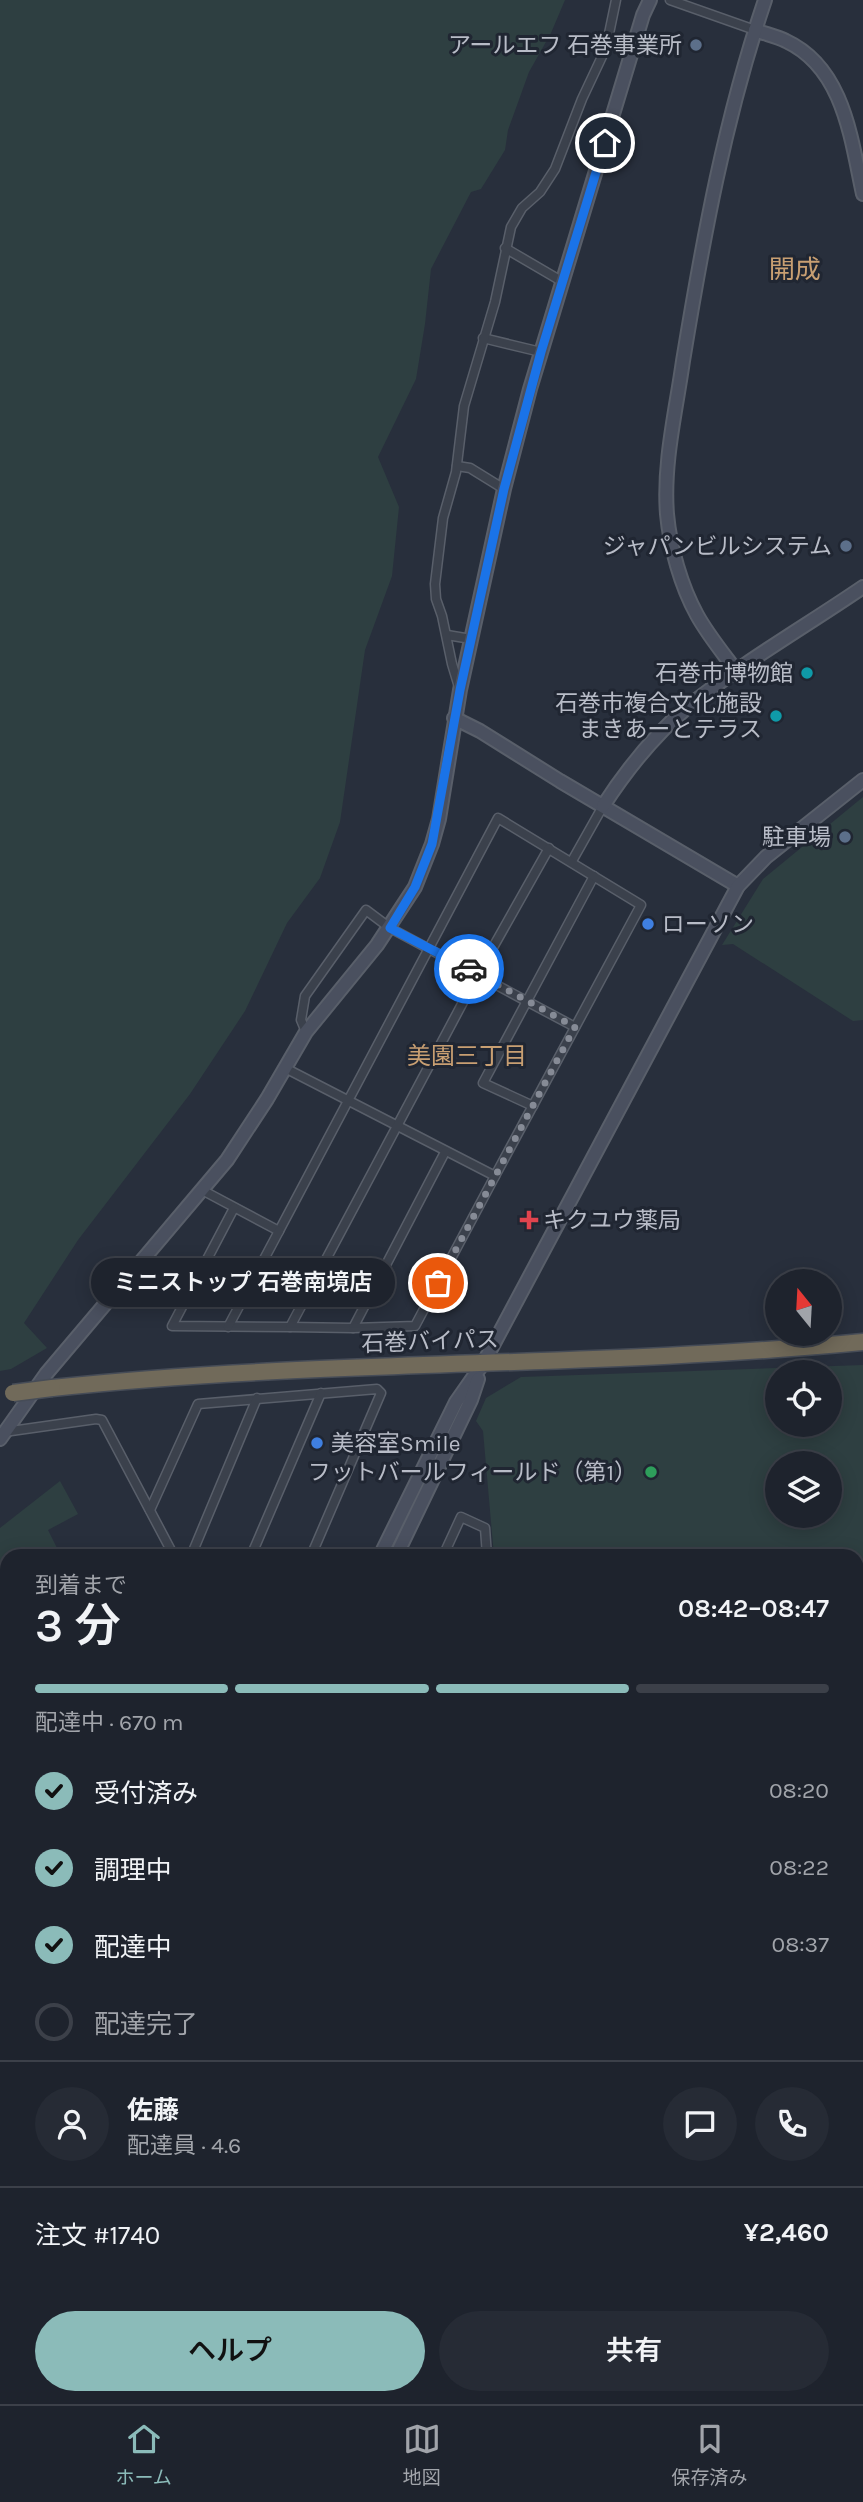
<!DOCTYPE html>
<html lang="ja">
<head>
<meta charset="utf-8">
<style>
  :root { --surface:#1e232d; --page:#262b35; --text:#f1f3f6; --muted:#a1a4aa; --line:#3c4049; --accent:#8bbbb9 }
  body { margin:0; font-family:Karla,"Noto Sans JP",sans-serif; background:var(--page); color:var(--text); height:100vh; display:flex; flex-direction:column; font-size:26px; white-space:nowrap }
  * { box-sizing:border-box; margin:0 }
  p { font-size:23px; color:var(--muted) }
  .icon { flex:none; width:38px; height:38px; fill:none; stroke:currentColor; stroke-width:2; stroke-linecap:round; stroke-linejoin:round }
  .map { position:relative; flex:1; overflow:hidden }
  .details { position:absolute; left:0px; top:1549px; width:864px; height:856px; display:flex; flex-direction:column; background:var(--surface); border-radius:21px 21px 0 0; box-shadow:0 4px 18px #0003,0 0 0 2px var(--line) }
  .details>* { flex:none }
  .needle { width:46px; rotate:342deg }
  .controls { position:absolute; left:765px; top:1269px; display:grid; gap:14px }
  .controls a { display:grid; place-items:center; width:77px; height:77px; border-radius:50%; background:var(--surface); box-shadow:0 4px 18px #0003,0 0 0 2px var(--line); font-size:35px }
  .pin { position:absolute; display:grid; place-items:center; width:60px; height:60px; color:#fff; margin:-30px; border:4px solid #fff; border-radius:50%; box-shadow:0 2px 7px #0007 }
  .courier { position:absolute; display:grid; place-items:center; width:70px; height:70px; margin:-35px; border:5px solid #1a73e8; border-radius:50%; background:#fff; color:#222; box-shadow:0 2px 9px #0007 }
  .bubble { position:absolute; height:49px; border-radius:24px; background:var(--surface); box-shadow:0 4px 18px #0003,0 0 0 2px var(--line); font-size:23px; font-weight:600; line-height:49px; text-align:center }
  .overview em { font-style:normal; font-weight:600 }
  .overview div { display:flex; flex-direction:column-reverse }
  .overview { display:flex; align-items:center; justify-content:space-between; height:119px; padding:0 35px }
  h1 { font-size:46px; font-weight:600; line-height:52px }
  .bar { display:grid; grid-template-columns:repeat(4,1fr); gap:10px 7px; align-content:center; height:84px; padding:0 35px }
  .bar i { height:9px; border-radius:5px; background:var(--line) }
  .bar .on { background:var(--accent) }
  .bar p { grid-column:span 4 }
  .line { display:flex; align-items:center; gap:18px; padding:0 35px; border-top:2px solid var(--line) }
  .line div { flex:1 }
  .round { display:grid; place-items:center; flex:none; width:74px; height:74px; border-radius:37px; background:var(--page) }
  ol { padding:0 35px; list-style:none }
  li { display:flex; align-items:center; gap:21px; height:77px }
  li p { margin-inline-start:auto }
  li .icon { padding:7px; border-radius:50%; background:var(--accent); color:#111; stroke-width:4 }
  li:last-child { color:var(--muted) }
  li i { width:38px; height:38px; border:4px solid var(--line); border-radius:50% }
  .button { display:flex; gap:14px; margin-top:auto; padding:14px 35px }
  .button a { flex:1; height:80px; border-radius:42px; background:var(--accent); color:#111; font-size:28px; font-weight:600; line-height:80px; text-align:center }
  .button a+a { background:var(--page); color:var(--text) }
  .dock { display:flex; justify-content:space-around; align-items:center; height:98px; border-top:2px solid var(--line); background:var(--surface); font-size:19px; color:var(--muted) }
  .dock a { display:grid; justify-items:center; gap:4px }
  .dock .on { color:var(--accent) }
  .map>svg:first-child { display:block }
</style>
</head>
<body>
<div class="map">
<svg width="863" height="2404" viewBox="0 0 863 2404">
  <rect width="100%" height="100%" fill="#282f3c"/>
  <g fill="#2e3f41" fill-rule="evenodd">
    <path d="M0 0H565L551 33 529 72 508 130 505 150 481 189 471 192 431 269 425 324 416 379 378 457 399 507 392 576 365 650 340 822 320 878 287 923 245 1011 190 1094 78 1240 24 1323 47 1348 11 1369 0 1371Z"/>
    <path d="M863 797V1020L853 1021 733 944 722 945 763 879Z"/>
    <path d="M863 1365V1684L858 1685V1556H494L483 1431 476 1421 486 1398 521 1377ZM830 1372V1424H777V1372ZM777 1463H830V1516H777Z"/>
    <path d="M60 1481 78 1514 48 1530 61 1556H7V1694L0 1698V1528Z"/>
    <path d="M7 1897V2034L0 2038V1901Z"/>
  </g>
  <g fill="#404b63">
    <path d="M863 1984V2208L858 2212V1989Z"/>
    <path d="M443 2398H738L730 2404H436Z"/>
  </g>
  <g fill="none" stroke-linecap="round" stroke-linejoin="round">
    <g stroke="#595f6a" stroke-width="11">
      <g id="street">
        <path d="M670 0 755 30"/>
        <path d="M505 248 563 282"/>
        <path d="M483 338 541 352"/>
        <path d="M457 466 470 468 504 489"/>
        <path d="M447 635 471 639"/>
        <path d="M459 687 452 664 442 616 436 599 435 584 443 518 456 472 464 406 495 302 511 227 522 208 540 192 555 169 582 99 606 48 616 0"/>
        <path d="M572 861 603 806"/>
        <path d="M306 1032 301 1020 305 996 366 910 390 928 575 1027"/>
        <path d="M533 1106 483 1083 594 876"/>
        <path d="M202 1190 279 1231 498 818 641 905 495 1176 285 1068"/>
        <path d="M234 1208 172 1326 290 1327 478 974 549 848"/>
        <path d="M228 1327 279 1231"/>
        <path d="M290 1327 353 1328 445 1152"/>
        <path d="M353 1328 415 1326 495 1176"/>
        <path d="M4 1432 96 1419 102 1420 174 1556"/>
        <path d="M150 1510 198 1404 377 1389 381 1393 311 1556"/>
        <path d="M191 1556 257 1398"/>
        <path d="M251 1556 321 1393"/>
        <path d="M443 1556 461 1517 485 1528 487 1556"/>
        <path d="M858 2328 863 2323"/>
        <path d="M811 2404 815 2398"/>
      </g>
    </g>
    <g stroke="#595f6a" stroke-width="16">
      <g id="secondary">
        <path d="M755 30C765 34 776 36 786 41 844 68 851 139 863 194"/>
        <path d="M737 672C723 653 708 635 697 615 681 586 670 547 667 514 663 463 676 411 683 361 703 239 725 118 765 0"/>
        <path d="M454 718 480 731 560 781 738 886"/>
        <path d="M603 806C627 769 656 733 690 705 745 661 806 626 863 587"/>
        <path d="M0 1439 46 1374 227 1160 267 1099 306 1032 377 945 415 887 432 844 439 819 460 690 504 489 530 389 643 15 650 0"/>
        <path d="M380 1556 456 1402 484 1362 738 886 766 857 863 780"/>
        <path d="M396 1556 471 1400 478 1379"/>
        <path d="M858 1850 863 1849"/>
        <path d="M0 2277 7 2273"/>
      </g>
    </g>
    <g stroke="#464c57" stroke-width="19">
      <path id="highway" d="M52 1388C322 1359 593 1368 863 1342"/>
    </g>
    <use href="#street" stroke="#3b414c" stroke-width="8"/>
    <use href="#secondary" stroke="#4a505f" stroke-width="12"/>
    <use href="#highway" stroke="#716a5a" stroke-width="16"/>
    <g stroke="#464c57" stroke-width="19" stroke-linecap="butt">
      <path id="highway-bridge" d="M13 1393 52 1388"/>
    </g>
    <use href="#highway-bridge" stroke="#716a5a" stroke-width="16"/>
  </g>
  <g fill="none" stroke-linecap="round" stroke-linejoin="round">
    <path stroke="#868b96" stroke-width="7" stroke-dasharray="0 12.6" d="M438 1283 575 1027 469 969"/>
    <path stroke="#1a73e8" stroke-width="9" d="M469 969 390 928 415 887 432 844 460 690 504 489 541 352 605 143"/>
  </g>
  <g fill="#5c6f8a" stroke="#202632" stroke-width="2.5">
    <circle cx="696" cy="45" r="7"/>
    <circle cx="846" cy="546" r="7"/>
    <circle cx="845" cy="837" r="7"/>
  </g>
  <g fill="#0f9aa8" stroke="#202632" stroke-width="2.5">
    <circle cx="807" cy="673" r="7"/>
    <circle cx="776" cy="716" r="7"/>
  </g>
  <g fill="#3f7fe0" stroke="#202632" stroke-width="2.5">
    <circle cx="648" cy="924" r="7"/>
    <circle cx="317" cy="1443" r="7"/>
  </g>
  <path fill="#e0444e" stroke="#202632" stroke-width="2.5" d="M525.5 1209.5h7v7h7v7h-7v7h-7v-7h-7v-7h7z"/>
  <circle fill="#2e9e5b" stroke="#202632" stroke-width="2.5" cx="651" cy="1472" r="7"/>
  <g text-anchor="middle" stroke-width="6" stroke-linejoin="round" paint-order="stroke">
    <g font-size="23" fill="#b8bcc7" stroke="#202632" text-anchor="end">
      <text x="682" y="53">アールエフ 石巻事業所</text>
      <text x="832" y="554">ジャパンビルシステム</text>
      <text x="793" y="681">石巻市博物館</text>
      <text x="762" y="711">石巻市複合文化施設<tspan x="762" dy="26">まきあーとテラス</tspan></text>
      <text x="831" y="845">駐車場</text>
      <text x="662" y="932" text-anchor="start">ローソン</text>
      <text x="543" y="1228" text-anchor="start">キクユウ薬局</text>
      <text x="331" y="1451" text-anchor="start">美容室Smile</text>
      <text x="637" y="1480">フットバールフィールド（第1）</text>
    </g>
    <g font-size="23" fill="#b8bcc7" stroke="#202632">
      <text transform="translate(430 1341) rotate(-2)" y="8">石巻バイパス</text>
    </g>
    <g font-size="24" fill="#c89f72" stroke="#202632">
      <text x="467" y="1064">美園三丁目</text>
    </g>
    <g font-size="26" fill="#c89f72" stroke="#202632">
      <text x="795" y="278">開成</text>
    </g>
  </g>
</svg>
<div class="controls">
<a><svg class="needle" viewBox="-14 -14 28 28"><path d="M0-13l5 13h-10z" fill="#e53935"/><path d="M0 13l5-13h-10z" fill="#a1a4aa"/></svg></a>
<a><svg class="icon" aria-label="locate" viewBox="0 0 24 24"><circle cx="12" cy="12" r="6"/><path d="M12 2v4M12 18v4M2 12h4M18 12h4"/></svg></a>
<a><svg class="icon" aria-label="layers" viewBox="0 0 24 24"><path d="M12 4l9 5-9 5-9-5zM3 14l9 5 9-5"/></svg></a>
</div>
<div class="pin" style="left:438px;top:1283px;background:#ea580c"><svg class="icon" aria-label="bag" viewBox="0 0 24 24"><path d="M5 8h14l-1 12H6zM9 8a3 3 0 0 1 6 0"/></svg></div>
<div class="pin" style="left:605px;top:143px;background:#1f2937"><svg class="icon" aria-label="home" viewBox="0 0 24 24"><path d="M3 11l9-7 9 7M6 9v11h12V9"/></svg></div>
<div class="courier" style="left:469px;top:969px"><svg class="icon" aria-label="car" viewBox="0 0 24 24"><path d="M5 17H2v-5l4-1 3-4h7l3 4 3 1v5h-3M9 17h6M6 11h13"/><circle cx="7" cy="17" r="2"/><circle cx="17" cy="17" r="2"/></svg></div>
<div class="bubble" style="left:91px;top:1258px;width:304px">ミニストップ 石巻南境店</div>
<section class="details">
<div class="overview"><div><h1>3 分</h1><p>到着まで</p></div><em>08:42–08:47</em></div>
<div class="bar"><i class="on"></i><i class="on"></i><i class="on"></i><i></i><p>配達中 · 670 m</p></div>
<ol>
<li><svg class="icon" aria-label="check" viewBox="0 0 24 24"><path d="M5 12l5 5 9-10"/></svg>受付済み<p>08:20</p></li>
<li><svg class="icon" aria-label="check" viewBox="0 0 24 24"><path d="M5 12l5 5 9-10"/></svg>調理中<p>08:22</p></li>
<li><svg class="icon" aria-label="check" viewBox="0 0 24 24"><path d="M5 12l5 5 9-10"/></svg>配達中<p>08:37</p></li>
<li><i></i>配達完了</li>
</ol>
<div class="line" style="height:126px"><a class="round"><svg class="icon" aria-label="person" viewBox="0 0 24 24"><circle cx="12" cy="8" r="4"/><path d="M4 21q1-7 8-7t8 7"/></svg></a><div><b>佐藤</b><p>配達員 · 4.6</p></div><a class="round"><svg class="icon" aria-label="chat" viewBox="0 0 24 24"><path d="M4 5h16v11H9l-5 4z"/></svg></a><a class="round"><svg class="icon" aria-label="phone" viewBox="0 0 24 24"><path d="M5 4h4l2 5-3 2q2 4 5 5l2-3 5 2v4C11 20 4 13 5 4z"/></svg></a></div>
<div class="line" style="height:91px"><div>注文 #1740</div><b>¥2,460</b></div>
<div class="button"><a>ヘルプ</a><a>共有</a></div>
</section>
</div>
<nav class="dock">
<a class="on"><svg class="icon" aria-label="home" viewBox="0 0 24 24"><path d="M3 11l9-7 9 7M6 9v11h12V9"/></svg>ホーム</a>
<a><svg class="icon" aria-label="map" viewBox="0 0 24 24"><path d="M3 6l6-2 6 2 6-2v14l-6 2-6-2-6 2zM9 4v14M15 6v14"/></svg>地図</a>
<a><svg class="icon" aria-label="saved" viewBox="0 0 24 24"><path d="M7 4h10v16l-5-4-5 4z"/></svg>保存済み</a>
</nav>
</body>
</html>
